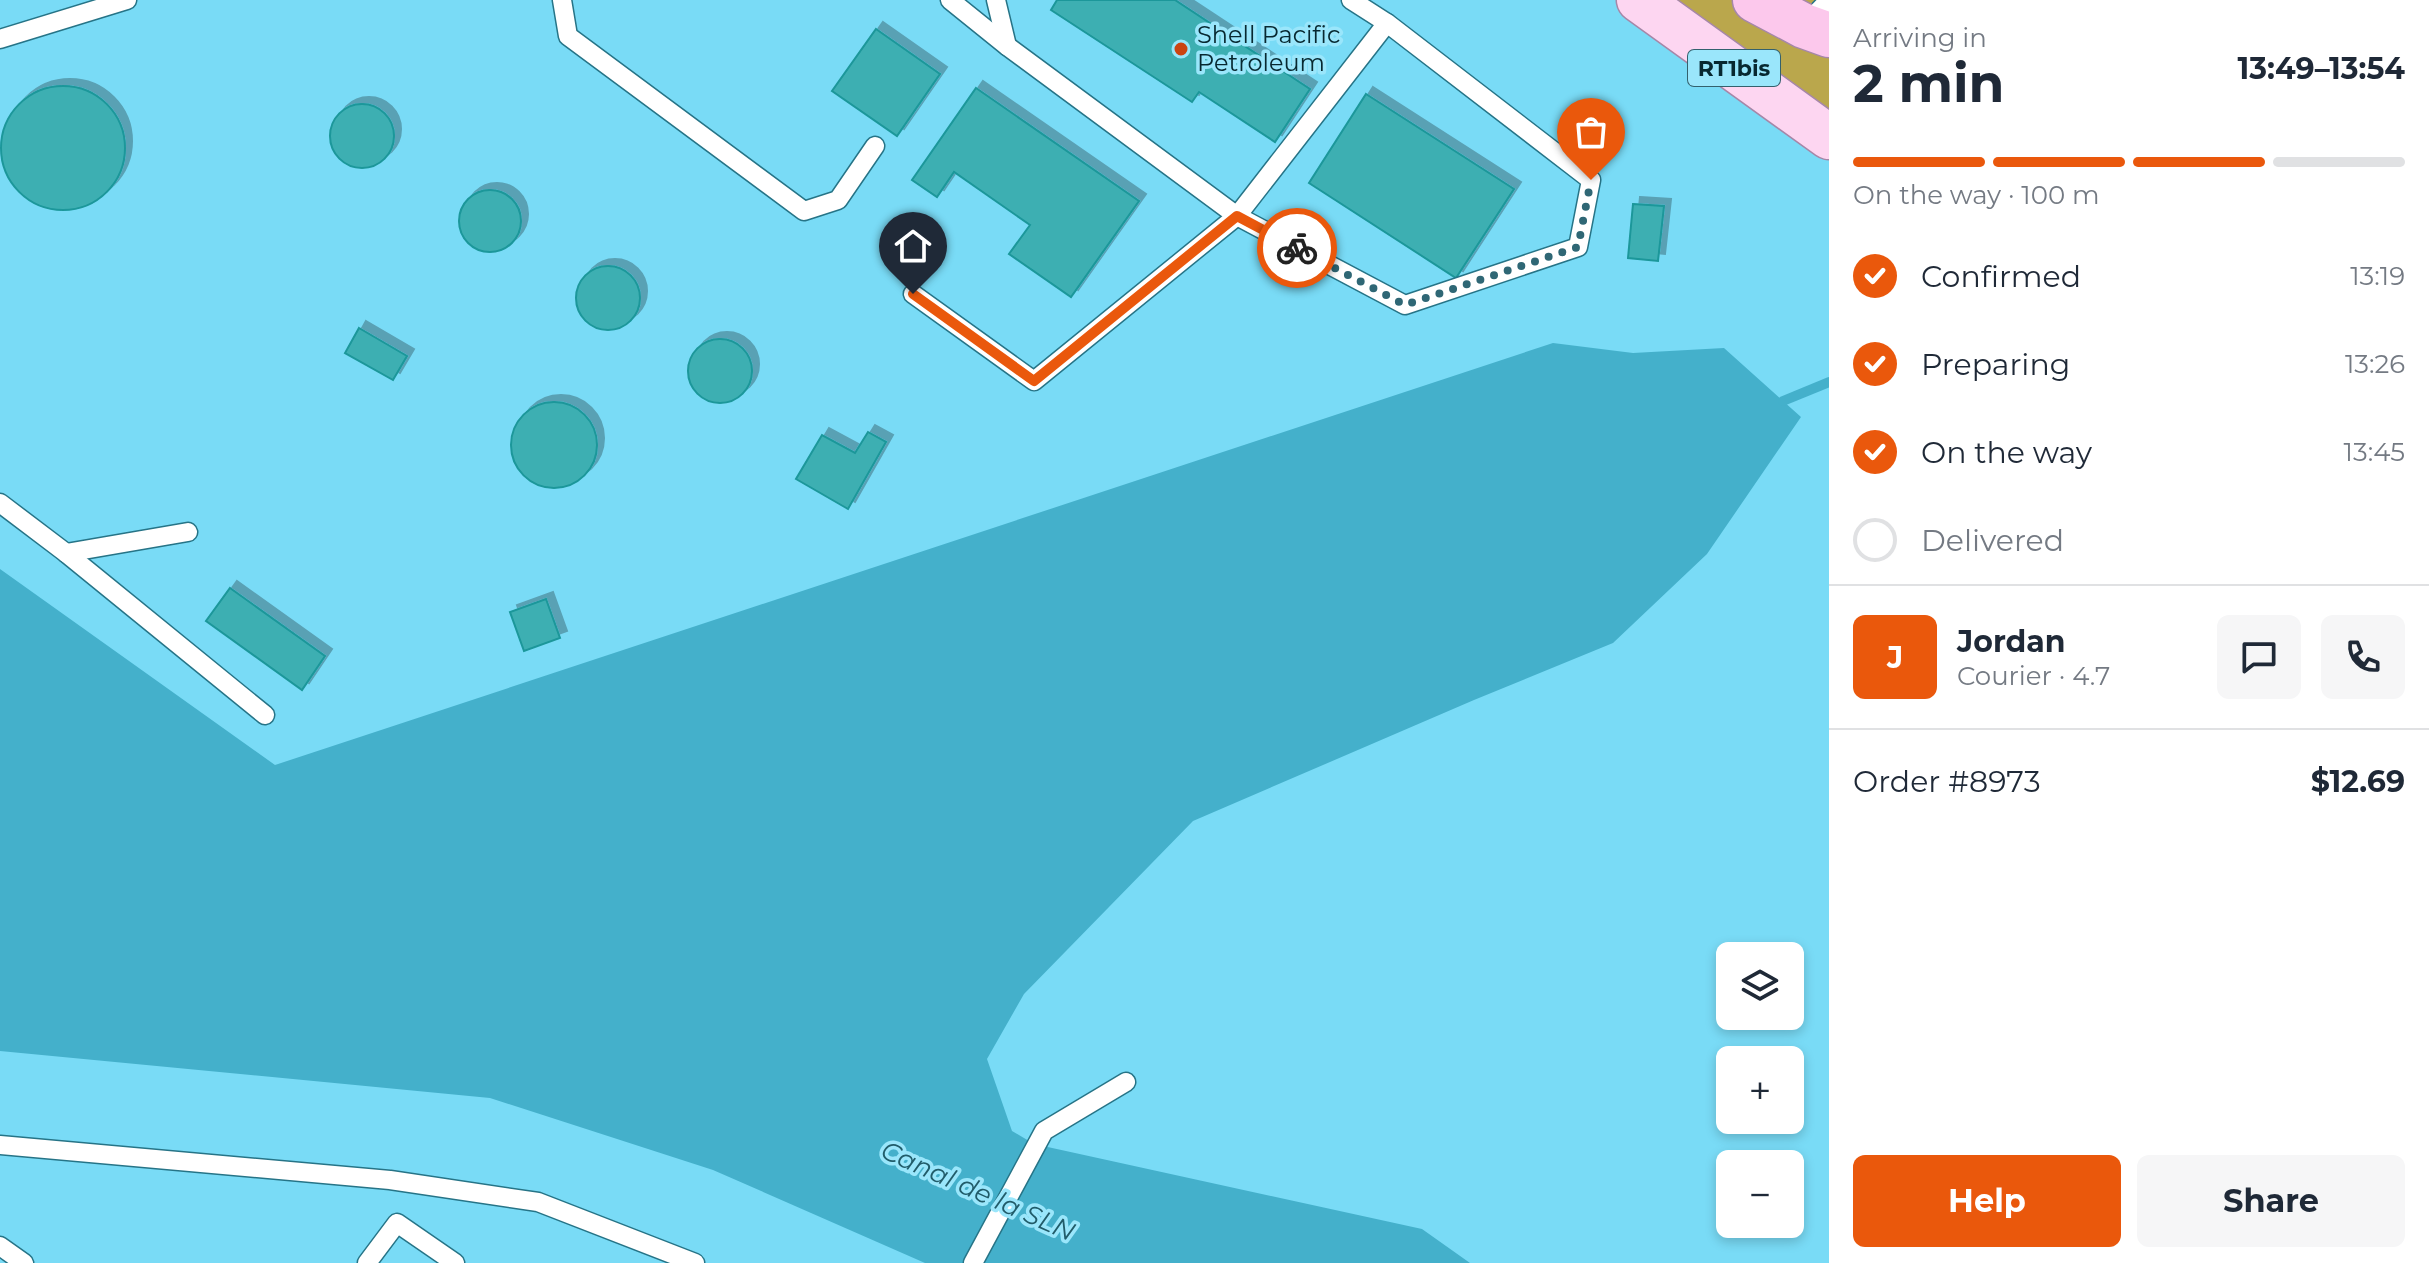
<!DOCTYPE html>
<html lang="en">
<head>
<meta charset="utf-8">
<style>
  :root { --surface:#fff; --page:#f6f6f7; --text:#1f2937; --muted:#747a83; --line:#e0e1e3; --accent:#ea580c }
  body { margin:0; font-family:Montserrat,sans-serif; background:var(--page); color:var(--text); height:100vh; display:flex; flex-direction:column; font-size:30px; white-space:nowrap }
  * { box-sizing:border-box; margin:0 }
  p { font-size:26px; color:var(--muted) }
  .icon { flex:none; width:44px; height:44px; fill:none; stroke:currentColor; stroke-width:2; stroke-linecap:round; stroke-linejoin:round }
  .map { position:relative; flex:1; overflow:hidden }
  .sheet { display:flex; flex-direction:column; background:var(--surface); width:600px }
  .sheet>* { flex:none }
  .controls { position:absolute; left:1716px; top:942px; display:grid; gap:16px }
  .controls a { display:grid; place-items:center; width:88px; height:88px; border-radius:12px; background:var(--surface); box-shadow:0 4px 12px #0003; font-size:40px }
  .pin { position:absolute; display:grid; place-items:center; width:68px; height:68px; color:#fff; margin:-82px -34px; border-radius:50% 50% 50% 0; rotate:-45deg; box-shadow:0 0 8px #0007 }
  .pin .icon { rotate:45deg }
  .courier { position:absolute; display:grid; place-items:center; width:80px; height:80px; margin:-40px; border:6px solid #ea580c; border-radius:50%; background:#fff; color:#222; box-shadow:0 2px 10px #0007 }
  .overview em { font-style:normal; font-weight:700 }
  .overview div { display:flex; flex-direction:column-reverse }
  .overview { display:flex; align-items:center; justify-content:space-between; height:136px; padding:0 24px }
  h1 { font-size:52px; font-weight:700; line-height:60px }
  .bar { display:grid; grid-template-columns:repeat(4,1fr); gap:12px 8px; align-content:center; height:96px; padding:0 24px }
  .bar i { height:10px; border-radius:6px; background:var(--line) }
  .bar .current { background:var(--accent) }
  .bar p { grid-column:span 4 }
  .line { display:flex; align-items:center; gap:20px; padding:0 24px; border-top:2px solid var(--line) }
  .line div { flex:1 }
  .round { display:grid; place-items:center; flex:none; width:84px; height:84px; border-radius:12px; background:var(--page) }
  ol { padding:0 24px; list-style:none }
  li { display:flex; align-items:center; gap:24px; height:88px }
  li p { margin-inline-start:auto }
  li .icon { padding:8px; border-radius:50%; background:var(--accent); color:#fff; stroke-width:4 }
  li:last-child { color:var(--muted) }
  li i { width:44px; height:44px; border:4px solid var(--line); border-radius:50% }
  .action { display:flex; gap:16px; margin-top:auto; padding:16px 24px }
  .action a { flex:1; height:92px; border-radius:12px; background:var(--accent); color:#fff; font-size:32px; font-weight:700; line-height:92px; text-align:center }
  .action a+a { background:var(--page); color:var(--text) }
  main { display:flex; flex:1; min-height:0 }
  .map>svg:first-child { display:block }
</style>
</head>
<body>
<main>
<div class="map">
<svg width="1829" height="1263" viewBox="0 0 1829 1263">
  <defs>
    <filter id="shadow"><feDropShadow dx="7" dy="-7" stdDeviation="0" flood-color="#0004"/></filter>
  </defs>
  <rect width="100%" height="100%" fill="#79dbf6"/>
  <path fill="#baa74c" d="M1673 0H1829V109Z"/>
  <path fill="#44b0cb" d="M1553 343 1633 353 1724 348 1801 417 1707 554 1613 643 1474 700 1193 821 1024 994 987 1059 1012 1131 1034 1144 1422 1229 1470 1263H925L713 1170 490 1098 0 1051V569L275 765Z"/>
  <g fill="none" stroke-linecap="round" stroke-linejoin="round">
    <path stroke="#44b0cb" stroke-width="10" d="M1783 401 1829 382"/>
  </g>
  <g fill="#3eafb2" stroke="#1b979a" stroke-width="2" filter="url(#shadow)">
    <path d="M1057 0H1175L1310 89 1275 142 1199 92 1192 102 1051 10Z"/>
    <path d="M876 29 940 74 897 136 832 91Z"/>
    <circle cx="63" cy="148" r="62"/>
    <path d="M976 88 1139 201 1071 297 1009 254 1030 225 954 172 937 197 912 180Z"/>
    <path d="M1366 94 1514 189 1456 278 1309 183Z"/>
    <circle cx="362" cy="136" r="32"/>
    <circle cx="490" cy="221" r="31"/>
    <path d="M1633 204 1664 206 1658 261 1628 258Z"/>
    <circle cx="608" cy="298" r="32"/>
    <path d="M359 328 407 356 393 380 345 353Z"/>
    <circle cx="720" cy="371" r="32"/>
    <circle cx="554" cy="445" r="43"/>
    <path d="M868 432 886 442 848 509 796 479 822 435 855 453Z"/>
    <path d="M230 588 325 656 302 690 206 621Z"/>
    <path d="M546 599 560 638 524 651 510 612Z"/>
  </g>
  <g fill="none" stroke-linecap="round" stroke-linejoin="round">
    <g stroke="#267487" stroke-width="21">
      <g id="service">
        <path d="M562 0 568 36 804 211 838 200 875 146"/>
        <path d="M950 0 1007 46 1237 216 1405 305 1578 247 1591 180 1387 23 1351 0"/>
        <path d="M996 0 1007 46"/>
        <path d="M1806 24 1829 0"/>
        <path d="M0 39 127 0"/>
        <path d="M913 294 1034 381 1237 216 1387 23"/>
        <path d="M0 503 66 553 188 532"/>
        <path d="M66 553 265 715"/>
        <path d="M0 1145 390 1180 538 1202 695 1263"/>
        <path d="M0 1246 24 1263"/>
        <path d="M367 1263 397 1223 455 1263"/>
        <path d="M973 1263 1044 1131 1126 1082"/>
      </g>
    </g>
    <g stroke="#a687a8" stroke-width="47">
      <path id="primary" d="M1639 0 1829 137"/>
    </g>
    <g stroke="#a687a8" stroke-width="47">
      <path id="trunk" d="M1755 0 1804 26 1829 35"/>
    </g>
    <use href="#service" stroke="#fff" stroke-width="18"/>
    <use href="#primary" stroke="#fdd6f1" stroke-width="44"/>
    <use href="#trunk" stroke="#fcc8ec" stroke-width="44"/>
  </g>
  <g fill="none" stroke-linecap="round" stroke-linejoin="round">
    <path stroke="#2f6775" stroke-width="8" stroke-dasharray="0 14.4" d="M1297 248 1405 305 1578 247 1591 180"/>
    <path stroke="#ea580c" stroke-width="10" d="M913 294 1034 381 1237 216 1297 248"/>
  </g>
  <circle fill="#cb4412" stroke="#9ae6fb" stroke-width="3" cx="1181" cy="49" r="8"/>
  <g text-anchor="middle" stroke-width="7" stroke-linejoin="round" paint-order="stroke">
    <rect fill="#9ae6fb" stroke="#33616d" stroke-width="2" x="1688" y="50" width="92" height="36" rx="6"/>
    <g font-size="22" font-weight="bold" fill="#072830">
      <text x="1734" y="76">RT1bis</text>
    </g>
    <g font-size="24" fill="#072830" stroke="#9ae6fb" text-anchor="start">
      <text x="1197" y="43">Shell Pacific<tspan x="1197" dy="28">Petroleum</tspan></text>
    </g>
    <g font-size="26" font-style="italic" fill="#215c6a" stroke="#9ae6fb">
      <text transform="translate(978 1191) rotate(24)" y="9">Canal de la SLN</text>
    </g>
  </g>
</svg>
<div class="controls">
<a><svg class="icon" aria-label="layers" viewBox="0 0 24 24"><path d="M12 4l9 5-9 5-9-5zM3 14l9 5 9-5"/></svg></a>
<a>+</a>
<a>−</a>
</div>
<div class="pin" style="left:1591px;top:180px;background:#ea580c"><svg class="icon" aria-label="bag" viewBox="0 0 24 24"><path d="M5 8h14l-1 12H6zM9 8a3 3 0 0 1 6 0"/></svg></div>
<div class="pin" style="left:913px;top:294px;background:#1f2937"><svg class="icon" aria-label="home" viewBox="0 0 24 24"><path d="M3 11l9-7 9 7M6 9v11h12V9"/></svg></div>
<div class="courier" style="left:1297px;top:248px"><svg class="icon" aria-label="bike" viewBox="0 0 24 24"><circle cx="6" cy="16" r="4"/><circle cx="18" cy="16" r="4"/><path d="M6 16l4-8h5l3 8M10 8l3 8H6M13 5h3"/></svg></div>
</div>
<section class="sheet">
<div class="overview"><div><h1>2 min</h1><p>Arriving in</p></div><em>13:49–13:54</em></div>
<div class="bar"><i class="current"></i><i class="current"></i><i class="current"></i><i></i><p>On the way · 100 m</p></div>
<ol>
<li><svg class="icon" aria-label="check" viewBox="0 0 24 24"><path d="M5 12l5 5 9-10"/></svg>Confirmed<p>13:19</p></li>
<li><svg class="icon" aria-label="check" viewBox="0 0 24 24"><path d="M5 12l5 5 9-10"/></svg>Preparing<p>13:26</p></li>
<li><svg class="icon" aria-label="check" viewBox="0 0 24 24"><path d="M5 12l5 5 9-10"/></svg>On the way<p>13:45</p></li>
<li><i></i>Delivered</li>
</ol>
<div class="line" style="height:144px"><b class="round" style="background:var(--accent);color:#fff">J</b><div><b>Jordan</b><p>Courier · 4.7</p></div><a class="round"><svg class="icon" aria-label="chat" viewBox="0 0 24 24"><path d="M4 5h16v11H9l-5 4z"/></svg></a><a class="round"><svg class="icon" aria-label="phone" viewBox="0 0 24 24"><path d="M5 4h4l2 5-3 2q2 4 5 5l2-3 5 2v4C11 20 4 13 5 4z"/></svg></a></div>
<div class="line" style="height:104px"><div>Order #8973</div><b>$12.69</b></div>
<div class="action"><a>Help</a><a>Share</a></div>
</section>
</main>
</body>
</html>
